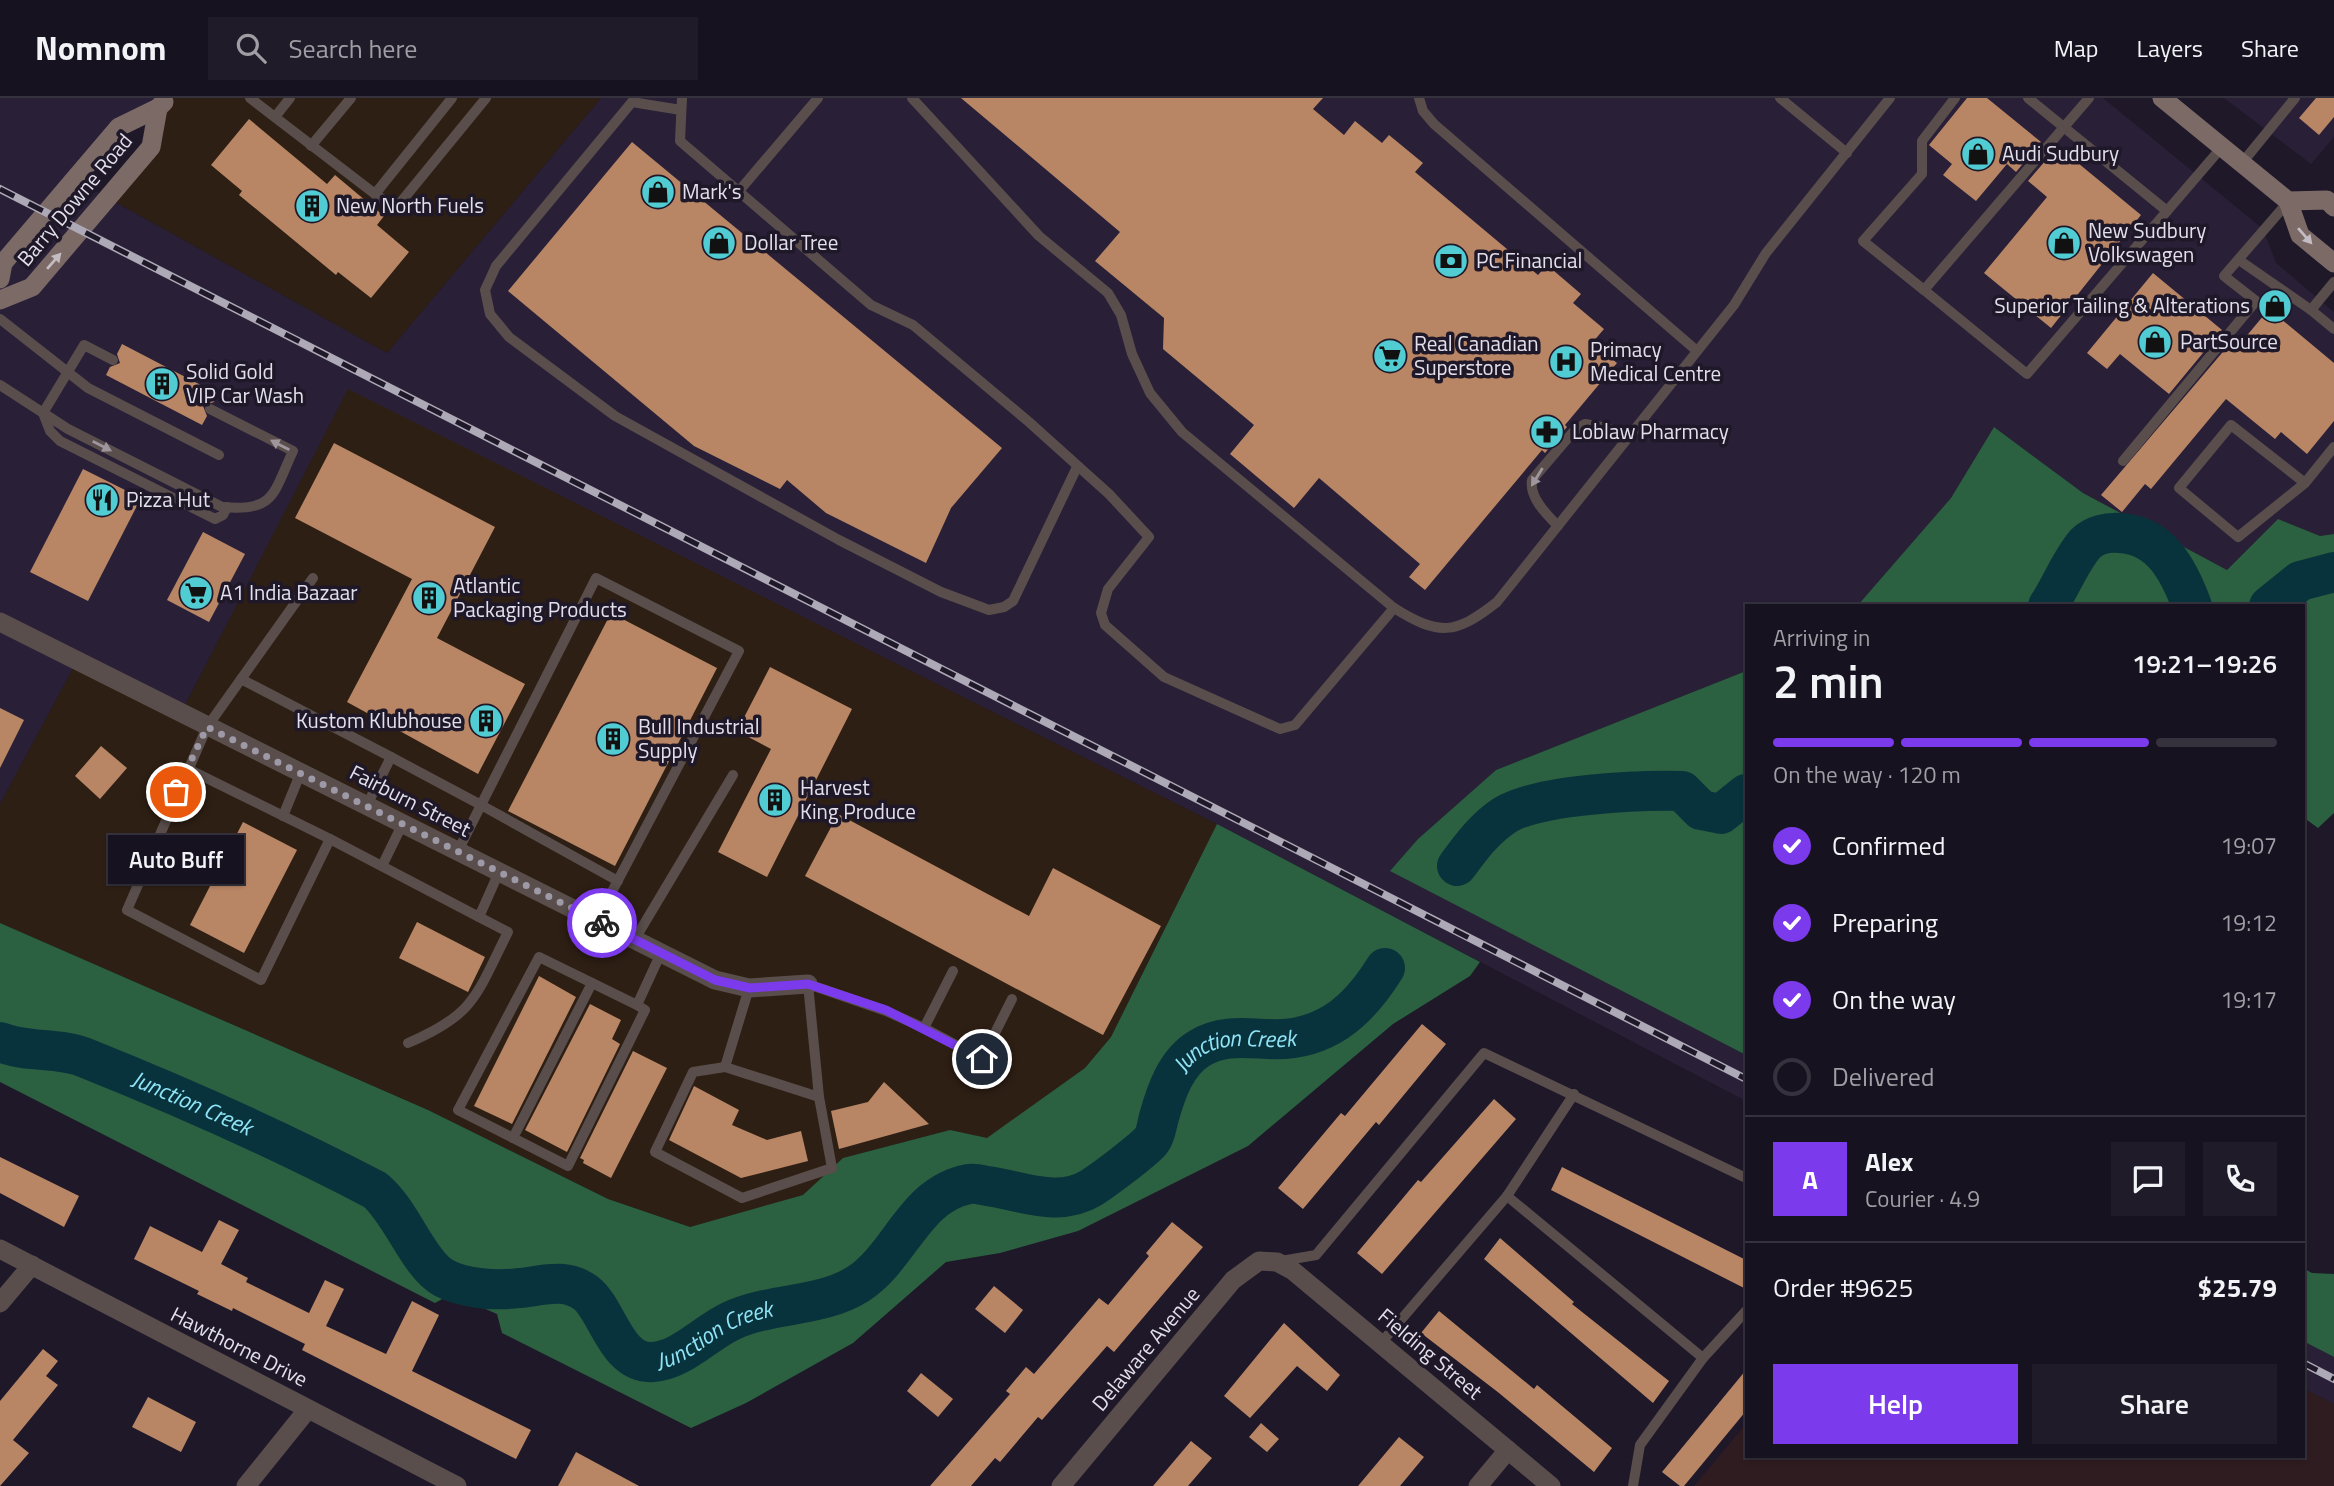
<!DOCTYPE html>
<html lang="en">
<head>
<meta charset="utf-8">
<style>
  :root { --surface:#16121f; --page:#1f1b28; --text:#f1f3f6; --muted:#9e9ea4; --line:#35323d; --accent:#7c3aed }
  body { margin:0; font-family:"Titillium Web",sans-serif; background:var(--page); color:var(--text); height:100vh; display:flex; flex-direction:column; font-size:26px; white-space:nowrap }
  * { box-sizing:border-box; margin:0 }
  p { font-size:23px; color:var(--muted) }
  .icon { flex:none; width:38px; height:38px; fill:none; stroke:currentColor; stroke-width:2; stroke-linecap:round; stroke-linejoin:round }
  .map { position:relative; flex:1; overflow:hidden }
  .sheet { position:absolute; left:1745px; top:506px; width:560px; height:854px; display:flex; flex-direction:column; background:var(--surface); border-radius:0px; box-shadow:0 2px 5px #0004,0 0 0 2px var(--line) }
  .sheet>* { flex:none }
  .pin { position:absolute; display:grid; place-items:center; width:60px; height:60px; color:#fff; margin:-30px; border:4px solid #fff; border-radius:50%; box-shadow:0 2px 7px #0007 }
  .courier { position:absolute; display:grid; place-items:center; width:70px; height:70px; margin:-35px; border:5px solid #7c3aed; border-radius:50%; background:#fff; color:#222; box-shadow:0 2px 9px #0007 }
  .bubble { position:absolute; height:49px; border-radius:0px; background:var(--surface); box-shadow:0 2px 5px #0004,0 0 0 2px var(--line); font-size:23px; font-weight:600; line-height:49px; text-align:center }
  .headline em { font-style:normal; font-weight:600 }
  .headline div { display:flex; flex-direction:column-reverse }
  .headline { display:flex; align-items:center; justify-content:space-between; height:119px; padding:0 28px }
  h1 { font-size:46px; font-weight:600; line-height:52px }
  .bar { display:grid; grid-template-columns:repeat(4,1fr); gap:10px 7px; align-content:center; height:84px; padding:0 28px }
  .bar i { height:9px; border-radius:5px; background:var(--line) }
  .bar .on { background:var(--accent) }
  .bar p { grid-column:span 4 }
  .line { display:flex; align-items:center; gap:18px; padding:0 28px; border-top:2px solid var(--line) }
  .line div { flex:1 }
  .round { display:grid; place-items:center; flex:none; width:74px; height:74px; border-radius:0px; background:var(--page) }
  ol { padding:0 28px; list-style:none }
  li { display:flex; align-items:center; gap:21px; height:77px }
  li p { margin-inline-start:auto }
  li .icon { padding:7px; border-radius:50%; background:var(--accent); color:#fff; stroke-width:4 }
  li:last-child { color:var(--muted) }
  li i { width:38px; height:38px; border:4px solid var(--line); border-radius:50% }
  .primary-button { display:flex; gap:14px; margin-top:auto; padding:14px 28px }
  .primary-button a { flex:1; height:80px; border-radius:0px; background:var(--accent); color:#fff; font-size:28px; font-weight:600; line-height:80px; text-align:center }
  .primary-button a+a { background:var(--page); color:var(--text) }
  header { display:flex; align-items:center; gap:42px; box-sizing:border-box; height:98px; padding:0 35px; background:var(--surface); border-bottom:2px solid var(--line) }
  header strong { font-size:33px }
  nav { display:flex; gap:38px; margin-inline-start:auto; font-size:24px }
  .search { width:490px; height:63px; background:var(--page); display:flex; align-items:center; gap:18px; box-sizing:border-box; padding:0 24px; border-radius:0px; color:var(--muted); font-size:26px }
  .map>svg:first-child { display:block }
</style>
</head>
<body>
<header>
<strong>Nomnom</strong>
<div class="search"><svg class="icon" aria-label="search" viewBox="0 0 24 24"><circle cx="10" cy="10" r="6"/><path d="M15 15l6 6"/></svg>Search here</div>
<nav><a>Map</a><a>Layers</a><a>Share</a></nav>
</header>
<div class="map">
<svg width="2334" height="1388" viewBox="0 0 2334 1388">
  <rect width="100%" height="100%" fill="#1e1829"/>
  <g fill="#292037">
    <path d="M0 0H164L72 80 387 255 601 0H2103L2263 131 2276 165 2334 214V436L2320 438 2278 421 2227 472 2083 395 1994 329 1951 400 1858 507 1746 508V573L1496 672 1418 741 1391 773 1746 957V1003L1217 726 348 292 182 613 78 561 0 706Z"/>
    <path d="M2224 0H2334V39L2311 66Z"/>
    <path d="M2303 1243 2334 1259V1306L2303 1290Z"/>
  </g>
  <g fill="#2e1f14">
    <path d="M164 0H601L387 255 110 101 154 49Z"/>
    <path d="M348 291 1217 726 1111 939 1085 970 987 1041 950 1032 843 1060 804 1097 690 1129 608 1101 428 1012 0 825V706L78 561 182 613Z"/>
  </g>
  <path fill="#2f1c21" d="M2303 1290 2334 1306V1388H1694L1746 1326V1358H2303Z"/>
  <g fill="#2b6040">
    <path d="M1994 329 2083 395 2227 472 2278 421 2320 438 2334 436V715L2318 730 2303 719V508L1858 507 1951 400Z"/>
    <path d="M1746 573V957L1390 773 1418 741 1496 672Z"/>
    <path d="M1217 726 1480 864 1470 878 1393 926 1248 1048 1078 1133 1000 1155 946 1164 853 1245 746 1305 691 1330 502 1235 497 1216 451 1196 435 1205 0 984V825L428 1012 608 1101 690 1129 803 1097 843 1060 950 1032 987 1040 1085 970 1111 939Z"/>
    <path d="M2303 1170 2312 1175 2334 1176V1259L2303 1243Z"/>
  </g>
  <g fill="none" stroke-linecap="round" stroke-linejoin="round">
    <g stroke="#09333c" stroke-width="40">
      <path d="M2048 508C2061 488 2070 464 2085 446 2094 437 2108 434 2120 435 2161 437 2179 473 2192 508"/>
      <path d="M2269 508 2300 483 2334 474"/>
      <path d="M1457 768C1471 749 1484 731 1505 717 1539 696 1640 692 1682 693L1701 712 1721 716 1746 696"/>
      <path id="s1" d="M0 944C26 955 57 949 83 959 183 999 280 1042 375 1092 401 1113 419 1167 444 1180 464 1191 497 1193 519 1190 543 1188 564 1179 586 1195 608 1212 616 1267 653 1264 682 1262 705 1235 731 1223 771 1204 820 1210 858 1186 901 1158 914 1096 969 1086 974 1085 982 1087 987 1088 1023 1093 1058 1110 1091 1090 1105 1081 1141 1054 1151 1043 1156 1037 1157 1026 1159 1019 1166 994 1176 964 1200 950 1221 937 1244 940 1268 941 1323 944 1357 915 1385 870"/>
    </g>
  </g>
  <g fill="#b98665">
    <path d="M961 0H1323L1313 11 1344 37 1355 23 1382 45 1389 37 1423 65 1415 74 1538 177 1547 167 1581 196 1573 205 1604 231 1592 245 1617 265 1565 327 1567 329 1545 355 1542 352 1425 492 1409 479 1420 466 1319 380 1294 410 1230 356 1254 327 1163 251 1164 220 1095 163 1120 134Z"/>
    <path d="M1967 0H1987L2041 44 2016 74 2007 66 1976 103 1943 77 1952 66 1929 47Z"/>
    <path d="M2316 0H2334V19L2319 37 2299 20Z"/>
    <path d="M249 21 327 86 335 77 384 118 377 127 409 154 371 200 338 174 336 177 239 97 242 93 211 67Z"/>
    <path d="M632 44 1002 350 951 410 926 465 826 415 787 382 780 391 694 348 508 193Z"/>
    <path d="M2061 51 2141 117 2051 230 1984 175 2047 99 2028 83 2053 54 2056 57Z"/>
    <path d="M2153 175 2222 232 2169 296 2120 256 2107 271 2087 255Z"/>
    <path d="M2269 211 2334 265V323L2307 356 2281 334 2275 341 2226 301 2151 391 2145 386 2122 414 2101 397 2233 242 2239 247Z"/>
    <path d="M122 246 218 296 214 304 203 308 207 318 202 327 106 277 110 269 120 265 117 256Z"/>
    <path d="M334 345 495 429 437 540 525 586 478 676 347 604 412 481 295 420Z"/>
    <path d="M83 371 141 400 88 503 30 474Z"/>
    <path d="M203 434 245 456 209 524 167 502Z"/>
    <path d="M611 515 717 570 615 768 508 713Z"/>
    <path d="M770 569 852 611 767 779 718 754 771 651 737 633Z"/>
    <path d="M0 610 24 622 0 670Z"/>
    <path d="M101 648 127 670 100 701 75 678Z"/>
    <path d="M838 716 1029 818 1053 770 1161 828 1103 937 805 778Z"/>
    <path d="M243 724 297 752 244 855 190 827Z"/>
    <path d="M417 824 485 859 468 894 399 860Z"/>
    <path d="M539 878 576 899 512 1026 474 1008Z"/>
    <path d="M590 906 621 922 612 941 620 946 567 1054 525 1032Z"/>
    <path d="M1422 926 1446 946 1379 1027 1376 1024 1303 1111 1278 1090 1341 1015 1345 1018Z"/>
    <path d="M633 953 667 970 611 1080 583 1065 584 1062 580 1060Z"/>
    <path d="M884 984 929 1026 839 1051 831 1013 868 1004Z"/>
    <path d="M694 988 739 1012 732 1027 767 1042 801 1033 808 1063 741 1080 669 1042Z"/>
    <path d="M1494 1001 1516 1021 1382 1176 1357 1155 1418 1082 1421 1084Z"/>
    <path d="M0 1059 79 1098 64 1129 0 1095Z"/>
    <path d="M1562 1069 1746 1162V1191L1551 1092Z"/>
    <path d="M219 1122 239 1132 221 1166 248 1180 246 1184 309 1215 325 1182 344 1191 326 1228 386 1256 412 1203 439 1217 412 1273 531 1332 516 1361 302 1252 305 1246 233 1210 232 1213 197 1196 199 1193 134 1161 150 1128 202 1154Z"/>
    <path d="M1172 1124 1203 1149 1114 1254 1107 1248 1042 1322 1038 1319 1000 1364 995 1360 971 1388H930L1010 1296 1006 1293 1026 1269 1034 1276 1099 1200 1108 1207 1149 1158 1146 1155Z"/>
    <path d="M1500 1140 1574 1204 1572 1206 1669 1283 1653 1305 1484 1161Z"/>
    <path d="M994 1188 1023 1212 1005 1235 975 1211Z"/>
    <path d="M1439 1213 1534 1291 1537 1287 1612 1350 1594 1374 1499 1295 1421 1235Z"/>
    <path d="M1284 1225 1340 1277 1327 1293 1297 1268 1250 1320 1224 1298Z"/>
    <path d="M43 1251 58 1263 46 1278 58 1287 13 1342 29 1355 0 1388V1303Z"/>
    <path d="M1746 1272V1313L1684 1388H1680L1662 1374Z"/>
    <path d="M921 1275 953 1301 938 1319 907 1293Z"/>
    <path d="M148 1299 196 1324 181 1354 132 1329Z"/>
    <path d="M1261 1325 1279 1341 1267 1354 1249 1339Z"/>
    <path d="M1399 1339 1424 1359 1400 1388H1358Z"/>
    <path d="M1191 1343 1212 1360 1188 1388H1153Z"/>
    <path d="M576 1354 639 1388H558Z"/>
  </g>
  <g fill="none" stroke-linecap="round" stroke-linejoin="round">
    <g stroke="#594e4c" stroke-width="10">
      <path d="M250 0 375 96 452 0"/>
      <path d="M682 0 680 43 871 207 913 227 1029 324 1109 396 1149 439 1108 491 1101 515 1105 527 1164 579 1280 631 1295 627 1394 510"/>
      <path d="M912 0 1039 138 1108 195 1121 217 1132 256 1150 295 1182 334 1394 510C1439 538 1455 537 1497 504L1734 207 1766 155 1890 0"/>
      <path d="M1419 0 1423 13 1434 26 1697 253"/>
      <path d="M1780 0 1847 55"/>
      <path d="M2028 0 2167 113"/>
      <path d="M2089 0 1924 192 2027 276 2222 49"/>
      <path d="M681 12 632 4 496 168 485 192 490 216 509 239 615 318 839 442 941 494 989 512 1004 509 1013 503 1077 369"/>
      <path d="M275 19 290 0"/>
      <path d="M311 48 351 0"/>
      <path d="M2242 65 2295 0"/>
      <path d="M739 93 818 0"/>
      <path d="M375 96 396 110 486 0"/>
      <path d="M2239 162 2311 212"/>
      <path d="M2334 184 2311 212 2334 231"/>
      <path d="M1924 192 1863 143 1922 76V43L1955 0"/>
      <path d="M0 221 88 290 219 357"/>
      <path d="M0 287 68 331 222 409C275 414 273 396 293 353L210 311"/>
      <path d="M43 315 50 333 60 343 215 421 223 417 227 409"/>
      <path d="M43 315 84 247 113 262"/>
      <path d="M2123 363 2256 203 2224 178 2288 104"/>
      <path d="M2305 385 2231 327 2179 390 2238 439 2305 385 2334 349"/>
      <path d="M1558 428C1546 416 1529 399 1532 382L1573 334 1585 326 1608 330 1625 343"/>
      <path d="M241 581 391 659 367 707"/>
      <path d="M391 659 481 707 596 480 739 553 597 822"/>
      <path d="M186 670 330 741 261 882 127 812 207 629 313 480"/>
      <path d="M283 718 301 674"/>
      <path d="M330 741 479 819 499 774"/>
      <path d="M458 753 481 707 618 783"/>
      <path d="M382 768 403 725"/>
      <path d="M635 841 733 677"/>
      <path d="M749 890 725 969 819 999 808 886 886 913 924 930 953 873"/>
      <path d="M637 907 645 912 568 1068 458 1012 539 859 637 907 661 855"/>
      <path d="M924 930 982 961 1012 901"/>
      <path d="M408 945C476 916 476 897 508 834L479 819"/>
      <path d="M725 969 693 974 655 1054 742 1100 832 1070 819 999"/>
      <path d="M513 1040 592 885"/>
      <path d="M1507 1098 1703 1260"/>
      <path d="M1281 1163 1316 1157 1484 955 1746 1080"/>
      <path d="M1381 1245 1507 1098 1574 996"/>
      <path d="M1633 1388 1640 1347 1703 1260 1746 1213"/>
    </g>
    <g stroke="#594e4c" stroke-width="19">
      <path d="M0 524 715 882 749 890 808 886"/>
      <path d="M0 1205 32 1167"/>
      <path d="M246 1388 308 1311"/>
      <path d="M1061 1388 1233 1182 1259 1163 1277 1164 1292 1172 1551 1388"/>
      <path d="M1478 1388 1508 1352"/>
    </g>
    <path stroke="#594e4c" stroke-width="19" d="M0 1151 457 1388"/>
    <g stroke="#7c6a67" stroke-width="19">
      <path d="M2162 0 2288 103 2300 137 2334 165"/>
      <path d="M2288 103 2327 102 2334 109"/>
      <path d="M0 181 3 165 119 29 158 10 164 4"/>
      <path d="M0 202 32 189 151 49 158 10"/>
    </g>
    <g stroke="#aea9b7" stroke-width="8">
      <g id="rail">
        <path d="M0 91 1746 981"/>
        <path d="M2303 1265 2334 1281"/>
      </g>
    </g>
    <use href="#rail" stroke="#1e1829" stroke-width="5" stroke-dasharray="16" stroke-linecap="butt"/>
  </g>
  <defs><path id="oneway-solid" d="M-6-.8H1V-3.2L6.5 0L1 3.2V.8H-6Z" transform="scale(1.75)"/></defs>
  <g fill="#c4bcc3">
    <use href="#oneway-solid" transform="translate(2305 138) rotate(49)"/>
    <use href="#oneway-solid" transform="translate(54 163) rotate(-49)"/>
  </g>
  <g fill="#9e969c">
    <use href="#oneway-solid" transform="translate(280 347) rotate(-153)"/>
    <use href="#oneway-solid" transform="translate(102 348) rotate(27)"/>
    <use href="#oneway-solid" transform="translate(1537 379) rotate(122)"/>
  </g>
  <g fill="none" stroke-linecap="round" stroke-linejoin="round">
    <path stroke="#9e99a7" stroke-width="7" stroke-dasharray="0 12.6" d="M176 694 207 629 602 825"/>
    <path stroke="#7c3aed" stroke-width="9" d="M602 825 715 882 750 890 808 886 886 912 982 961"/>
  </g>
  <defs>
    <g id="shop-disc" transform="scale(1.75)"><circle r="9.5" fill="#51ccd2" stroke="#1e1829"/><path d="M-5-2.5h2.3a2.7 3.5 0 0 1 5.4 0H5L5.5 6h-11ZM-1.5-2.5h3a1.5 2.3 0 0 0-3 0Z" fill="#111"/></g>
    <g id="building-disc" transform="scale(1.75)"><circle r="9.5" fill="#51ccd2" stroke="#1e1829"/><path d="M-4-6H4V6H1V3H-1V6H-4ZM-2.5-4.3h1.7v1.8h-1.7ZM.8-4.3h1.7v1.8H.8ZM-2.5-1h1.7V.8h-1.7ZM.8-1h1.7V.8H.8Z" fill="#111"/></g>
    <g id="bank-disc" transform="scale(1.75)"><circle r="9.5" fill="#51ccd2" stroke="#1e1829"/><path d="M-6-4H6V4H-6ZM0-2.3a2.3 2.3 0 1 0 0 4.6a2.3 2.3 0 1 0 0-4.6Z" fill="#111"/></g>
    <g id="supermarket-disc" transform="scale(1.75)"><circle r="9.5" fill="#51ccd2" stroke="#1e1829"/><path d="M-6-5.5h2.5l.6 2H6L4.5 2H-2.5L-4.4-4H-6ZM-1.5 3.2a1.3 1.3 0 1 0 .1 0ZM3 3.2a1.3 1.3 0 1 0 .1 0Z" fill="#111"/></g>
    <g id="hospital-disc" transform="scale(1.75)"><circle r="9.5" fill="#51ccd2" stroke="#1e1829"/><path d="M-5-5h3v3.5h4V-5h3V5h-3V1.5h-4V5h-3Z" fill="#111"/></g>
    <g id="pharmacy-disc" transform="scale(1.75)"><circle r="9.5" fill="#51ccd2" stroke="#1e1829"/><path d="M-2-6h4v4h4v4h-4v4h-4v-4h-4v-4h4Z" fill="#111"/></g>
    <g id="restaurant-disc" transform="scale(1.75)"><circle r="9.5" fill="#51ccd2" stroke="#1e1829"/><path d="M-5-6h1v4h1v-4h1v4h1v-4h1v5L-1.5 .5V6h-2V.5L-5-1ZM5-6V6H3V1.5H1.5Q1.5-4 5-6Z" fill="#111"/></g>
  </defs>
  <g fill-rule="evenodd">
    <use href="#shop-disc" x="1978" y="56"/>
    <use href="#shop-disc" x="658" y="94"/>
    <use href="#building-disc" x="312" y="108"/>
    <use href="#shop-disc" x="719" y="145"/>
    <use href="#shop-disc" x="2064" y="145"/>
    <use href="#bank-disc" x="1451" y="163"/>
    <use href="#shop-disc" x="2275" y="208"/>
    <use href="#shop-disc" x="2155" y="244"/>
    <use href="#supermarket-disc" x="1390" y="258"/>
    <use href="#hospital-disc" x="1566" y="264"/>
    <use href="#building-disc" x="162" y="286"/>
    <use href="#pharmacy-disc" x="1547" y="334"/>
    <use href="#restaurant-disc" x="102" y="402"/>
    <use href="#supermarket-disc" x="196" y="495"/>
    <use href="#building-disc" x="429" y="500"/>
    <use href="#building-disc" x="486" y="623"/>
    <use href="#building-disc" x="613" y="641"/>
    <use href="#building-disc" x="775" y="702"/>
  </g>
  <g text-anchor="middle" stroke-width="7" stroke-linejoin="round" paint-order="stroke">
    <g font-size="21" fill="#e3dfeb" stroke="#1e1829" text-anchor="start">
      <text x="2002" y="63">Audi Sudbury</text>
      <text x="682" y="101">Mark's</text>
      <text x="336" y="115">New North Fuels</text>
      <text x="2088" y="140">New Sudbury<tspan x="2088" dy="24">Volkswagen</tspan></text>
      <text x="744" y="152">Dollar Tree</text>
      <text x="1476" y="170">PC Financial</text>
      <text x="2250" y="215" text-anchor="end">Superior Tailing &amp; Alterations</text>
      <text x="2180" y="251">PartSource</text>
      <text x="1414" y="253">Real Canadian<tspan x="1414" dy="24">Superstore</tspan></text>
      <text x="1590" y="259">Primacy<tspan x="1590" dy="24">Medical Centre</tspan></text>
      <text x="186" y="281">Solid Gold<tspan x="186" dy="24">VIP Car Wash</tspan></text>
      <text x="1572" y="341">Loblaw Pharmacy</text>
      <text x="126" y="409">Pizza Hut</text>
      <text x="453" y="495">Atlantic<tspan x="453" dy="24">Packaging Products</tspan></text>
      <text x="220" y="502">A1 India Bazaar</text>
      <text x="462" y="630" text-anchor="end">Kustom Klubhouse</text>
      <text x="638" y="636">Bull Industrial<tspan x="638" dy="24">Supply</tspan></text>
      <text x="800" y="697">Harvest<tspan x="800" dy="24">King Produce</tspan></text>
    </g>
    <g font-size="21" fill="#e3dfeb" stroke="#1e1829">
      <text transform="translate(75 102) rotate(-50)" y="7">Barry Downe Road</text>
      <text transform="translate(410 703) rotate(27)" y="7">Fairburn Street</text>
      <text transform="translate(239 1249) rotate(27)" y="7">Hawthorne Drive</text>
      <text transform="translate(1146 1251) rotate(-50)" y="7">Delaware Avenue</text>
      <text transform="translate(1430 1256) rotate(40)" y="7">Fielding Street</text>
    </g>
    <g font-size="23" font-style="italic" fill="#8fe4f7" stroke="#1e1829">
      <text dy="8" stroke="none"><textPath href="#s1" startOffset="1482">Junction Creek</textPath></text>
      <text dy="8" stroke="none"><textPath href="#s1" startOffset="203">Junction Creek</textPath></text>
      <text dy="8" stroke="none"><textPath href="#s1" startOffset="833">Junction Creek</textPath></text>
    </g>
  </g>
</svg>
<div class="pin" style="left:176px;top:694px;background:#ea580c"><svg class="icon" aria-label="bag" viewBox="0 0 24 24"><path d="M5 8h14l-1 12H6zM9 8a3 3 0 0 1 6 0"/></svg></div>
<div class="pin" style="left:982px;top:961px;background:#1f2937"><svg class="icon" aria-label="home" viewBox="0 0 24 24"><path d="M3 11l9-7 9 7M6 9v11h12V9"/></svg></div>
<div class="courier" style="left:602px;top:825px"><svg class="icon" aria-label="bike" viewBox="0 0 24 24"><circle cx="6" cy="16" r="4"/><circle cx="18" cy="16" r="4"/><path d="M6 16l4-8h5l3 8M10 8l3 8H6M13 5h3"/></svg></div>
<div class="bubble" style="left:108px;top:737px;width:136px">Auto Buff</div>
<section class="sheet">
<div class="headline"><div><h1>2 min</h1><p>Arriving in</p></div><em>19:21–19:26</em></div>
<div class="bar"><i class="on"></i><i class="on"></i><i class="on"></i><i></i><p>On the way · 120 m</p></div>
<ol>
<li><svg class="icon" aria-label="check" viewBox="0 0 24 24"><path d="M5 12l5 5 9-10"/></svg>Confirmed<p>19:07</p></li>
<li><svg class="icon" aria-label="check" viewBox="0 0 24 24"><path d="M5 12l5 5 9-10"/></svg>Preparing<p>19:12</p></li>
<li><svg class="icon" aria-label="check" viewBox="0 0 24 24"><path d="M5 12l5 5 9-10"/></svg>On the way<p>19:17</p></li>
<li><i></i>Delivered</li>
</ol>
<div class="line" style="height:126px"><b class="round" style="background:var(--accent);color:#fff">A</b><div><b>Alex</b><p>Courier · 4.9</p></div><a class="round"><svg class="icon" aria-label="chat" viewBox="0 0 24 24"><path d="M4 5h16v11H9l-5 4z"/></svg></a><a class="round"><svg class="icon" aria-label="phone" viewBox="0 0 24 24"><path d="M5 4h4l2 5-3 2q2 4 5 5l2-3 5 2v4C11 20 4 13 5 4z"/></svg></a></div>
<div class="line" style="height:91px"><div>Order #9625</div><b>$25.79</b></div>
<div class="primary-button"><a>Help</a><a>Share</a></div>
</section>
</div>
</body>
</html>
